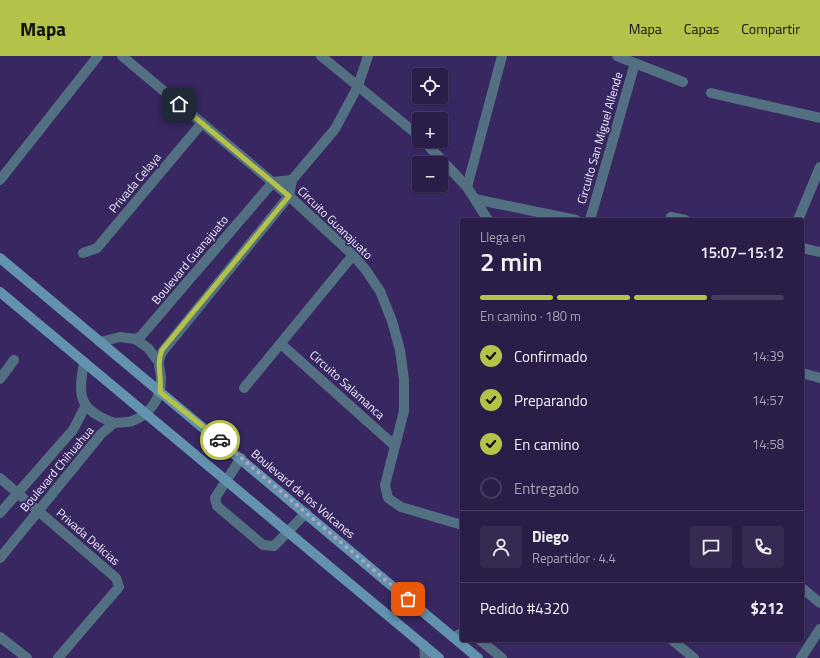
<!DOCTYPE html>
<html lang="es">
<head>
<meta charset="utf-8">
<style>
  :root { --surface:#2a1d48; --page:#362a52; --text:#f1f3f6; --muted:#a5a2b4; --line:#463b60; --accent:#b5c249 }
  body { margin:0; font-family:"Titillium Web",sans-serif; background:var(--page); color:var(--text); height:100vh; display:flex; flex-direction:column; font-size:15px; white-space:nowrap }
  * { box-sizing:border-box; margin:0 }
  p { font-size:13px; color:var(--muted) }
  .icon { flex:none; width:22px; height:22px; fill:none; stroke:currentColor; stroke-width:2; stroke-linecap:round; stroke-linejoin:round }
  .map { position:relative; flex:1; overflow:hidden }
  .panel { position:absolute; left:460px; top:162px; width:344px; height:424px; display:flex; flex-direction:column; background:var(--surface); border-radius:4px; box-shadow:0 1px 3px #0004,0 0 0 1px var(--line) }
  .panel>* { flex:none }
  .buttons { position:absolute; left:412px; top:12px; display:grid; gap:8px }
  .buttons a { display:grid; place-items:center; width:36px; height:36px; border-radius:4px; background:var(--surface); box-shadow:0 1px 3px #0004,0 0 0 1px var(--line); font-size:20px }
  .pin { position:absolute; display:grid; place-items:center; width:34px; height:34px; color:#fff; margin:-17px; border-radius:8px; box-shadow:0 2px 6px #0006 }
  .courier { position:absolute; display:grid; place-items:center; width:40px; height:40px; margin:-20px; border:3px solid #b5c249; border-radius:50%; background:#fff; color:#222; box-shadow:0 1px 5px #0007 }
  .headline em { font-style:normal; font-weight:600 }
  .headline div { display:flex; flex-direction:column-reverse }
  .headline { display:flex; align-items:center; justify-content:space-between; height:68px; padding:0 20px }
  h1 { font-size:26px; font-weight:600; line-height:30px }
  .bar { display:grid; grid-template-columns:repeat(4,1fr); gap:6px 4px; align-content:center; height:48px; padding:0 20px }
  .bar i { height:5px; border-radius:3px; background:var(--line) }
  .bar .on { background:var(--accent) }
  .bar p { grid-column:span 4 }
  .line { display:flex; align-items:center; gap:10px; padding:0 20px; border-top:1px solid var(--line) }
  .line div { flex:1 }
  .round { display:grid; place-items:center; flex:none; width:42px; height:42px; border-radius:4px; background:var(--page) }
  ol { padding:0 20px; list-style:none }
  li { display:flex; align-items:center; gap:12px; height:44px }
  li p { margin-inline-start:auto }
  li .icon { padding:4px; border-radius:50%; background:var(--accent); color:#111; stroke-width:4 }
  li:last-child { color:var(--muted) }
  li i { width:22px; height:22px; border:2px solid var(--line); border-radius:50% }
  header { display:flex; align-items:center; gap:24px; box-sizing:border-box; height:56px; padding:0 20px; background:var(--accent); color:#111 }
  header strong { font-size:19px }
  nav { display:flex; gap:22px; margin-inline-start:auto; font-size:14px }
  .map>svg:first-child { display:block }
</style>
</head>
<body>
<header>
<strong>Mapa</strong>
<nav><a>Mapa</a><a>Capas</a><a>Compartir</a></nav>
</header>
<div class="map">
<svg width="820" height="602" viewBox="0 0 820 602">
  <rect width="100%" height="100%" fill="#382760"/>
  <g fill="none" stroke-linecap="round" stroke-linejoin="round">
    <g stroke="#537082" stroke-width="10">
      <path d="M241 402 215 442 217 450 263 489 274 490 306 457"/>
      <path d="M454 581 462 577"/>
      <path d="M480 584 502 602"/>
    </g>
    <g stroke="#537082" stroke-width="10">
      <path d="M122 0 289 140 353 199 365 213 380 235 392 265 400 294 404 324V355L385 429 388 442 401 451 462 469"/>
      <path d="M321 0 419 80"/>
      <path d="M617 0 683 26"/>
      <path d="M711 37 820 62"/>
      <path d="M424 85 467 131 488 164"/>
      <path d="M0 124 98 0"/>
      <path d="M467 131 502 0"/>
      <path d="M475 143 576 164"/>
      <path d="M671 161 685 164"/>
      <path d="M590 164 635 7"/>
      <path d="M798 164 820 111"/>
      <path d="M802 192 820 196"/>
      <path d="M83 197 97 192 202 67"/>
      <path d="M135 283 148 292 158 305"/>
      <path d="M100 286 120 281 135 283 141 280 273 126 292 124"/>
      <path d="M281 288 395 390"/>
      <path d="M84 306C78 341 78 353 114 367"/>
      <path d="M802 317 820 322"/>
      <path d="M0 323 14 304"/>
      <path d="M244 332 353 199"/>
      <path d="M0 422 116 522 119 531 58 602"/>
      <path d="M0 457 73 374 86 349"/>
      <path d="M0 502 101 378 114 367C119 366 127 367 132 365 149 359 161 343 161 324 161 310 155 310 163 295L289 140 292 124 335 73 358 30 368 0"/>
      <path d="M802 532 820 547"/>
      <path d="M0 581 27 602"/>
      <path d="M672 584 694 602"/>
      <path d="M424 589 425 602"/>
      <path d="M801 602 820 573"/>
    </g>
    <g stroke="#6292ae" stroke-width="10">
      <path d="M0 202 478 602"/>
      <path d="M0 236 439 602"/>
    </g>
  </g>
  <g fill="none" stroke-linecap="round" stroke-linejoin="round">
    <path stroke="#aea6c4" stroke-width="4" stroke-dasharray="0 7.2" d="M220 384 408 543"/>
    <path stroke="#b5c249" stroke-width="5" d="M179 48 289 140 162 294C156 309 162 320 160 336L220 384"/>
  </g>
  <g text-anchor="middle" stroke-width="4" stroke-linejoin="round" paint-order="stroke">
    <g font-size="12" fill="#eeebfa" stroke="#382760">
      <text transform="translate(600 82) rotate(-74)" y="4">Circuito San Miguel Allende</text>
      <text transform="translate(135 127) rotate(-50)" y="4">Privada Celaya</text>
      <text transform="translate(335 167) rotate(44)" y="4">Circuito Guanajuato</text>
      <text transform="translate(190 204) rotate(-50)" y="4">Boulevard Guanajuato</text>
      <text transform="translate(347 329) rotate(42)" y="4">Circuito Salamanca</text>
      <text transform="translate(57 413) rotate(-50)" y="4">Boulevard Chihuahua</text>
      <text transform="translate(303 438) rotate(40)" y="4">Boulevard de los Volcanes</text>
      <text transform="translate(88 481) rotate(41)" y="4">Privada Delicias</text>
    </g>
  </g>
</svg>
<div class="buttons">
<a><svg class="icon" aria-label="locate" viewBox="0 0 24 24"><circle cx="12" cy="12" r="6"/><path d="M12 2v4M12 18v4M2 12h4M18 12h4"/></svg></a>
<a>+</a>
<a>−</a>
</div>
<div class="pin" style="left:408px;top:543px;background:#ea580c"><svg class="icon" aria-label="bag" viewBox="0 0 24 24"><path d="M5 8h14l-1 12H6zM9 8a3 3 0 0 1 6 0"/></svg></div>
<div class="pin" style="left:179px;top:48px;background:#1f2937"><svg class="icon" aria-label="home" viewBox="0 0 24 24"><path d="M3 11l9-7 9 7M6 9v11h12V9"/></svg></div>
<div class="courier" style="left:220px;top:384px"><svg class="icon" aria-label="car" viewBox="0 0 24 24"><path d="M5 17H2v-5l4-1 3-4h7l3 4 3 1v5h-3M9 17h6M6 11h13"/><circle cx="7" cy="17" r="2"/><circle cx="17" cy="17" r="2"/></svg></div>
<section class="panel">
<div class="headline"><div><h1>2 min</h1><p>Llega en</p></div><em>15:07–15:12</em></div>
<div class="bar"><i class="on"></i><i class="on"></i><i class="on"></i><i></i><p>En camino · 180 m</p></div>
<ol>
<li><svg class="icon" aria-label="check" viewBox="0 0 24 24"><path d="M5 12l5 5 9-10"/></svg>Confirmado<p>14:39</p></li>
<li><svg class="icon" aria-label="check" viewBox="0 0 24 24"><path d="M5 12l5 5 9-10"/></svg>Preparando<p>14:57</p></li>
<li><svg class="icon" aria-label="check" viewBox="0 0 24 24"><path d="M5 12l5 5 9-10"/></svg>En camino<p>14:58</p></li>
<li><i></i>Entregado</li>
</ol>
<div class="line" style="height:72px"><a class="round"><svg class="icon" aria-label="person" viewBox="0 0 24 24"><circle cx="12" cy="8" r="4"/><path d="M4 21q1-7 8-7t8 7"/></svg></a><div><b>Diego</b><p>Repartidor · 4.4</p></div><a class="round"><svg class="icon" aria-label="chat" viewBox="0 0 24 24"><path d="M4 5h16v11H9l-5 4z"/></svg></a><a class="round"><svg class="icon" aria-label="phone" viewBox="0 0 24 24"><path d="M5 4h4l2 5-3 2q2 4 5 5l2-3 5 2v4C11 20 4 13 5 4z"/></svg></a></div>
<div class="line" style="height:52px"><div>Pedido #4320</div><b>$212</b></div>
</section>
</div>
</body>
</html>
